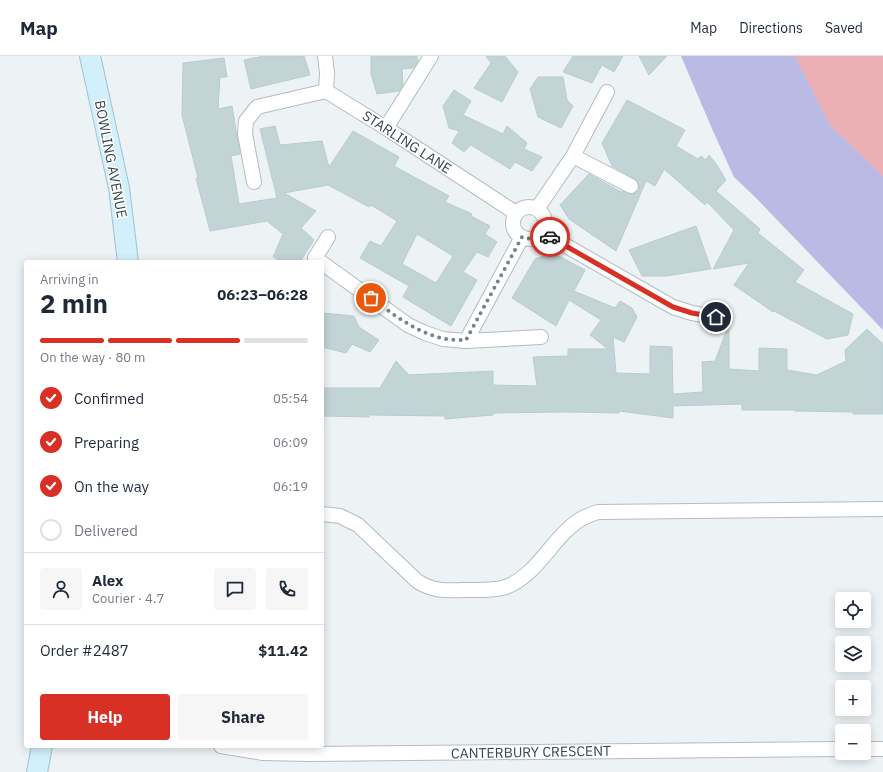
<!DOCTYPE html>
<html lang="en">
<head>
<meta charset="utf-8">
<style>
  :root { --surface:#fff; --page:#f6f6f7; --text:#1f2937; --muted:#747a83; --line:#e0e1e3; --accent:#d93025 }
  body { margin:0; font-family:"IBM Plex Sans",sans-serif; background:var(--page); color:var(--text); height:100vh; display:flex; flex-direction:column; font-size:15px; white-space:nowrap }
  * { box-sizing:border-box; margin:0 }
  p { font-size:13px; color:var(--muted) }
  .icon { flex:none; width:22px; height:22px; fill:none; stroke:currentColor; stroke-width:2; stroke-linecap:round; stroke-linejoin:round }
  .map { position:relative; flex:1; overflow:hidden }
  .panel { position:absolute; left:24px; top:204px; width:300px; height:488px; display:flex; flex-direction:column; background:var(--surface); border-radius:4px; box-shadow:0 2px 10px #0003 }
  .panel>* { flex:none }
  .controls { position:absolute; left:835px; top:536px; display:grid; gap:8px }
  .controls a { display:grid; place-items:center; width:36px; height:36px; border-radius:4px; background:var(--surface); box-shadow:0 2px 10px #0003; font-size:20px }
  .pin { position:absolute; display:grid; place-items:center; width:34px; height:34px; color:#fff; margin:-17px; border:2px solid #fff; border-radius:50%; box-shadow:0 1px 4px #0007 }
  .courier { position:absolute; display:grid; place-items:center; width:40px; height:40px; margin:-20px; border:3px solid #d93025; border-radius:50%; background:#fff; color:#222; box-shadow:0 1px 5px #0007 }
  .overview em { font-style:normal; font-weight:700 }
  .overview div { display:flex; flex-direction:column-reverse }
  .overview { display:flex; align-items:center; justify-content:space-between; height:68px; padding:0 16px }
  h1 { font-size:26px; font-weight:700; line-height:30px }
  .bar { display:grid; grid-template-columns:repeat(4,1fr); gap:6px 4px; align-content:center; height:48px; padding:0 16px }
  .bar i { height:5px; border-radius:3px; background:var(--line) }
  .bar .on { background:var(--accent) }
  .bar p { grid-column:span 4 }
  .line { display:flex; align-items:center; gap:10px; padding:0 16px; border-top:1px solid var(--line) }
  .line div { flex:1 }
  .round { display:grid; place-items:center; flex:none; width:42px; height:42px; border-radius:4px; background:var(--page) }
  ol { padding:0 16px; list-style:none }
  li { display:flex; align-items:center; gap:12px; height:44px }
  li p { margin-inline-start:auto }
  li .icon { padding:4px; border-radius:50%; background:var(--accent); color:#fff; stroke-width:4 }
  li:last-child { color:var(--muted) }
  li i { width:22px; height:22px; border:2px solid var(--line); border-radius:50% }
  .cta { display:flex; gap:8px; margin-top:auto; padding:8px 16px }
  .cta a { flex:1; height:46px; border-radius:4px; background:var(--accent); color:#fff; font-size:16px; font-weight:700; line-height:46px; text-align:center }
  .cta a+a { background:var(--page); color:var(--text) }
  header { display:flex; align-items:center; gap:24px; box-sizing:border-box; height:56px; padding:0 20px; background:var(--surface); border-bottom:1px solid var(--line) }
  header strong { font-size:19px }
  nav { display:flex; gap:22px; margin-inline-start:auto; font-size:14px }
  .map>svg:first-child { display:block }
</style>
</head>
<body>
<header>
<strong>Map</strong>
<nav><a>Map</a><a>Directions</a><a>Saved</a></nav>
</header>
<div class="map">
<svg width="883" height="716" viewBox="0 0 883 716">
  <rect width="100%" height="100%" fill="#edf3f5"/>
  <path fill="#babbe5" d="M681 0H883V274L755 141 734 121 713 75Z"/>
  <path fill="#ecafb4" d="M795 0H883V120L830 69Z"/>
  <g fill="#c3d4d6" stroke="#b7cdd0" fill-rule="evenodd">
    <path d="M264 0H304L310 19 251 33 244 4Z"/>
    <path d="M371 0H417L418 5 413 12 402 13 403 29 399 35 377 38 371 18Z"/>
    <path d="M486 0H505L518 16 502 46 474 32 491 7Z"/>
    <path d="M573 0H623L614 16 602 9 592 27 563 16Z"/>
    <path d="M639 0H667L649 19Z"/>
    <path d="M224 2 227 21H220L218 53 232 50 240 98 231 100 239 148 277 142 260 73 275 70 280 89 322 85 329 111 353 75 399 101 394 110 449 140 445 146 472 158 471 160 490 170 485 178 497 186 488 201 477 196 463 216 477 224 451 270 403 241 409 230 360 202 370 185 381 190 397 165 371 149 369 151 328 129 284 137 316 155 301 172 314 184 300 206H283L273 201 283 178 267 165 210 175 196 122H198L182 59 183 7ZM417 178 453 200 436 227 402 208Z"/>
    <path d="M538 21H563L567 44 573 50 561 72 538 61 530 33Z"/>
    <path d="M454 34 471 45 463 59 503 78 507 70 527 87 524 93 542 101 532 115 515 106 510 113 471 89 464 96 452 87 459 75 449 72 443 50Z"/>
    <path d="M627 44 685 74 676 90 698 103 701 100 706 104 709 99 716 108 726 124 716 135 760 173 758 177 804 214 795 226 853 258 848 279 827 283 774 255 773 256 734 229 749 207 713 213 734 174 707 146 705 149 664 113 655 130 646 125 616 195 569 163 560 149 589 118 623 137 622 135 632 138 636 137 639 134V129L635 123 612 110 602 87Z"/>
    <path d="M696 170 711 213 666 220H642L629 194Z"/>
    <path d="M553 197 585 214 574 235 615 252 620 245 632 252 637 261 624 286 613 281 616 317 650 318V290L672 291 673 338 703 336 702 306 715 305 728 271H729V313L759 315V292L787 293V314L817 319 846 305 845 294 867 273 883 288V358H853V356L795 355V354H742V348L673 350V362L619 355V357L567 356 493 357V359L445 363V360L369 359V361L322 360V332H380L396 305 409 319 493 315V329L537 330 533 301 568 300V293H608L590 279 601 264 569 244 556 270 512 242 535 203Z"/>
    <path d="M322 257 354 260 359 271 379 284 370 296 352 288 346 297 322 291Z"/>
  </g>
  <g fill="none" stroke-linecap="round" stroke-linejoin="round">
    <g stroke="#b0bec0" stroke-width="16">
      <g id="minor">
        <path d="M325 0 327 17 326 35 386 72 516 157"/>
        <path d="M386 72 431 0"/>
        <path d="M573 100 631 130"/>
        <path d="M254 126 245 78 246 65 257 51 326 35"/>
        <circle cx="529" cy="167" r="16"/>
        <path d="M537 153 573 100 607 36"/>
        <path d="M542 176 673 251 692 257 716 261"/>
        <path d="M315 202 328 181"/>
        <path d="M322 207 408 269 425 277 443 283 466 285 522 181"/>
        <path d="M466 285 541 281"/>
        <path d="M322 458 340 460 358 469 417 525C432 535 446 535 464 534 478 534 493 535 506 531 538 519 553 480 581 463 586 460 592 458 598 456L883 453"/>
        <path d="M221 690 263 697 310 698 842 693"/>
        <path d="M864 693H883"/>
      </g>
    </g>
    <g stroke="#9ec2ce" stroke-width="22">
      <g id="secondary">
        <path d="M90 0 119 132 128 206"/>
        <path d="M37 716 42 690"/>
      </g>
    </g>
    <use href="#minor" stroke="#fff" stroke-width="14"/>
    <use href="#secondary" stroke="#d1f0fb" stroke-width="20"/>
  </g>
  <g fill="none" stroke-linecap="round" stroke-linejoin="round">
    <path stroke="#798485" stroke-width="4" stroke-dasharray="0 7.2" d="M371 242C393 258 414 275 441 282 449 284 458 284 466 284L522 181C530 184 536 183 542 176L550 181"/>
    <path stroke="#d93025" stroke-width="5" d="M550 181 673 251 692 257 716 261"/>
  </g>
  <g text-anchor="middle" stroke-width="3" stroke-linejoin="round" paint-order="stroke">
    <g font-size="14" fill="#3b4849" stroke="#fff">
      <text transform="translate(407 86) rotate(33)" y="5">STARLING LANE</text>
      <text transform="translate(111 103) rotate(79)" y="5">BOWLING AVENUE</text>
      <text transform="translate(531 696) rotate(-1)" y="5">CANTERBURY CRESCENT</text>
    </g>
  </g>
</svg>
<div class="controls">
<a><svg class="icon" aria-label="locate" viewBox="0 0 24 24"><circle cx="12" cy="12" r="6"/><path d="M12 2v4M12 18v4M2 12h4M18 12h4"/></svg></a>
<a><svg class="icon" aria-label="layers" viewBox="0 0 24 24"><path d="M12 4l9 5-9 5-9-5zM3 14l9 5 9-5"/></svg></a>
<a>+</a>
<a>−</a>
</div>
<div class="pin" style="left:371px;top:242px;background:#ea580c"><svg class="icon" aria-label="bag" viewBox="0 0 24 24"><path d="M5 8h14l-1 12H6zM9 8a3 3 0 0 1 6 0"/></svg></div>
<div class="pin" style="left:716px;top:261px;background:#1f2937"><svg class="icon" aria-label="home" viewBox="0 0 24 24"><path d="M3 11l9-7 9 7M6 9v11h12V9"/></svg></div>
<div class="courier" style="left:550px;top:181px"><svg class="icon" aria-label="car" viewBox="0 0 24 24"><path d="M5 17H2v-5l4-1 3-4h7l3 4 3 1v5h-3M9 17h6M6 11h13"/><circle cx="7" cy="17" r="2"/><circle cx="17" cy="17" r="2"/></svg></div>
<section class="panel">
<div class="overview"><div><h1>2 min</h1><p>Arriving in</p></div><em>06:23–06:28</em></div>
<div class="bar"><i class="on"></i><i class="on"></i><i class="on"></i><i></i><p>On the way · 80 m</p></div>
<ol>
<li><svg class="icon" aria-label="check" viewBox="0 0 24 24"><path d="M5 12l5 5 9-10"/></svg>Confirmed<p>05:54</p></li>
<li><svg class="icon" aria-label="check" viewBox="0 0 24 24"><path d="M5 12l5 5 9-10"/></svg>Preparing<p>06:09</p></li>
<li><svg class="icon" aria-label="check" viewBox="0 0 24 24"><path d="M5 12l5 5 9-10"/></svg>On the way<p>06:19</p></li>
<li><i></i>Delivered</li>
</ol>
<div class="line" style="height:72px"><a class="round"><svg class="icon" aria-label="person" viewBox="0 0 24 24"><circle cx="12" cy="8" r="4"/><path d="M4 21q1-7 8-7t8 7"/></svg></a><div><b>Alex</b><p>Courier · 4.7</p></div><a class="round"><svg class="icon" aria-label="chat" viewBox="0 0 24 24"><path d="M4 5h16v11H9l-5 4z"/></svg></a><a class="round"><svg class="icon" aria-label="phone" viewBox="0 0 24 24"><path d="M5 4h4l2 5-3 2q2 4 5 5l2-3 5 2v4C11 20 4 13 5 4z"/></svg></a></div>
<div class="line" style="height:52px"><div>Order #2487</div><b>$11.42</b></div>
<div class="cta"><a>Help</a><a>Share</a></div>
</section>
</div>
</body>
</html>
